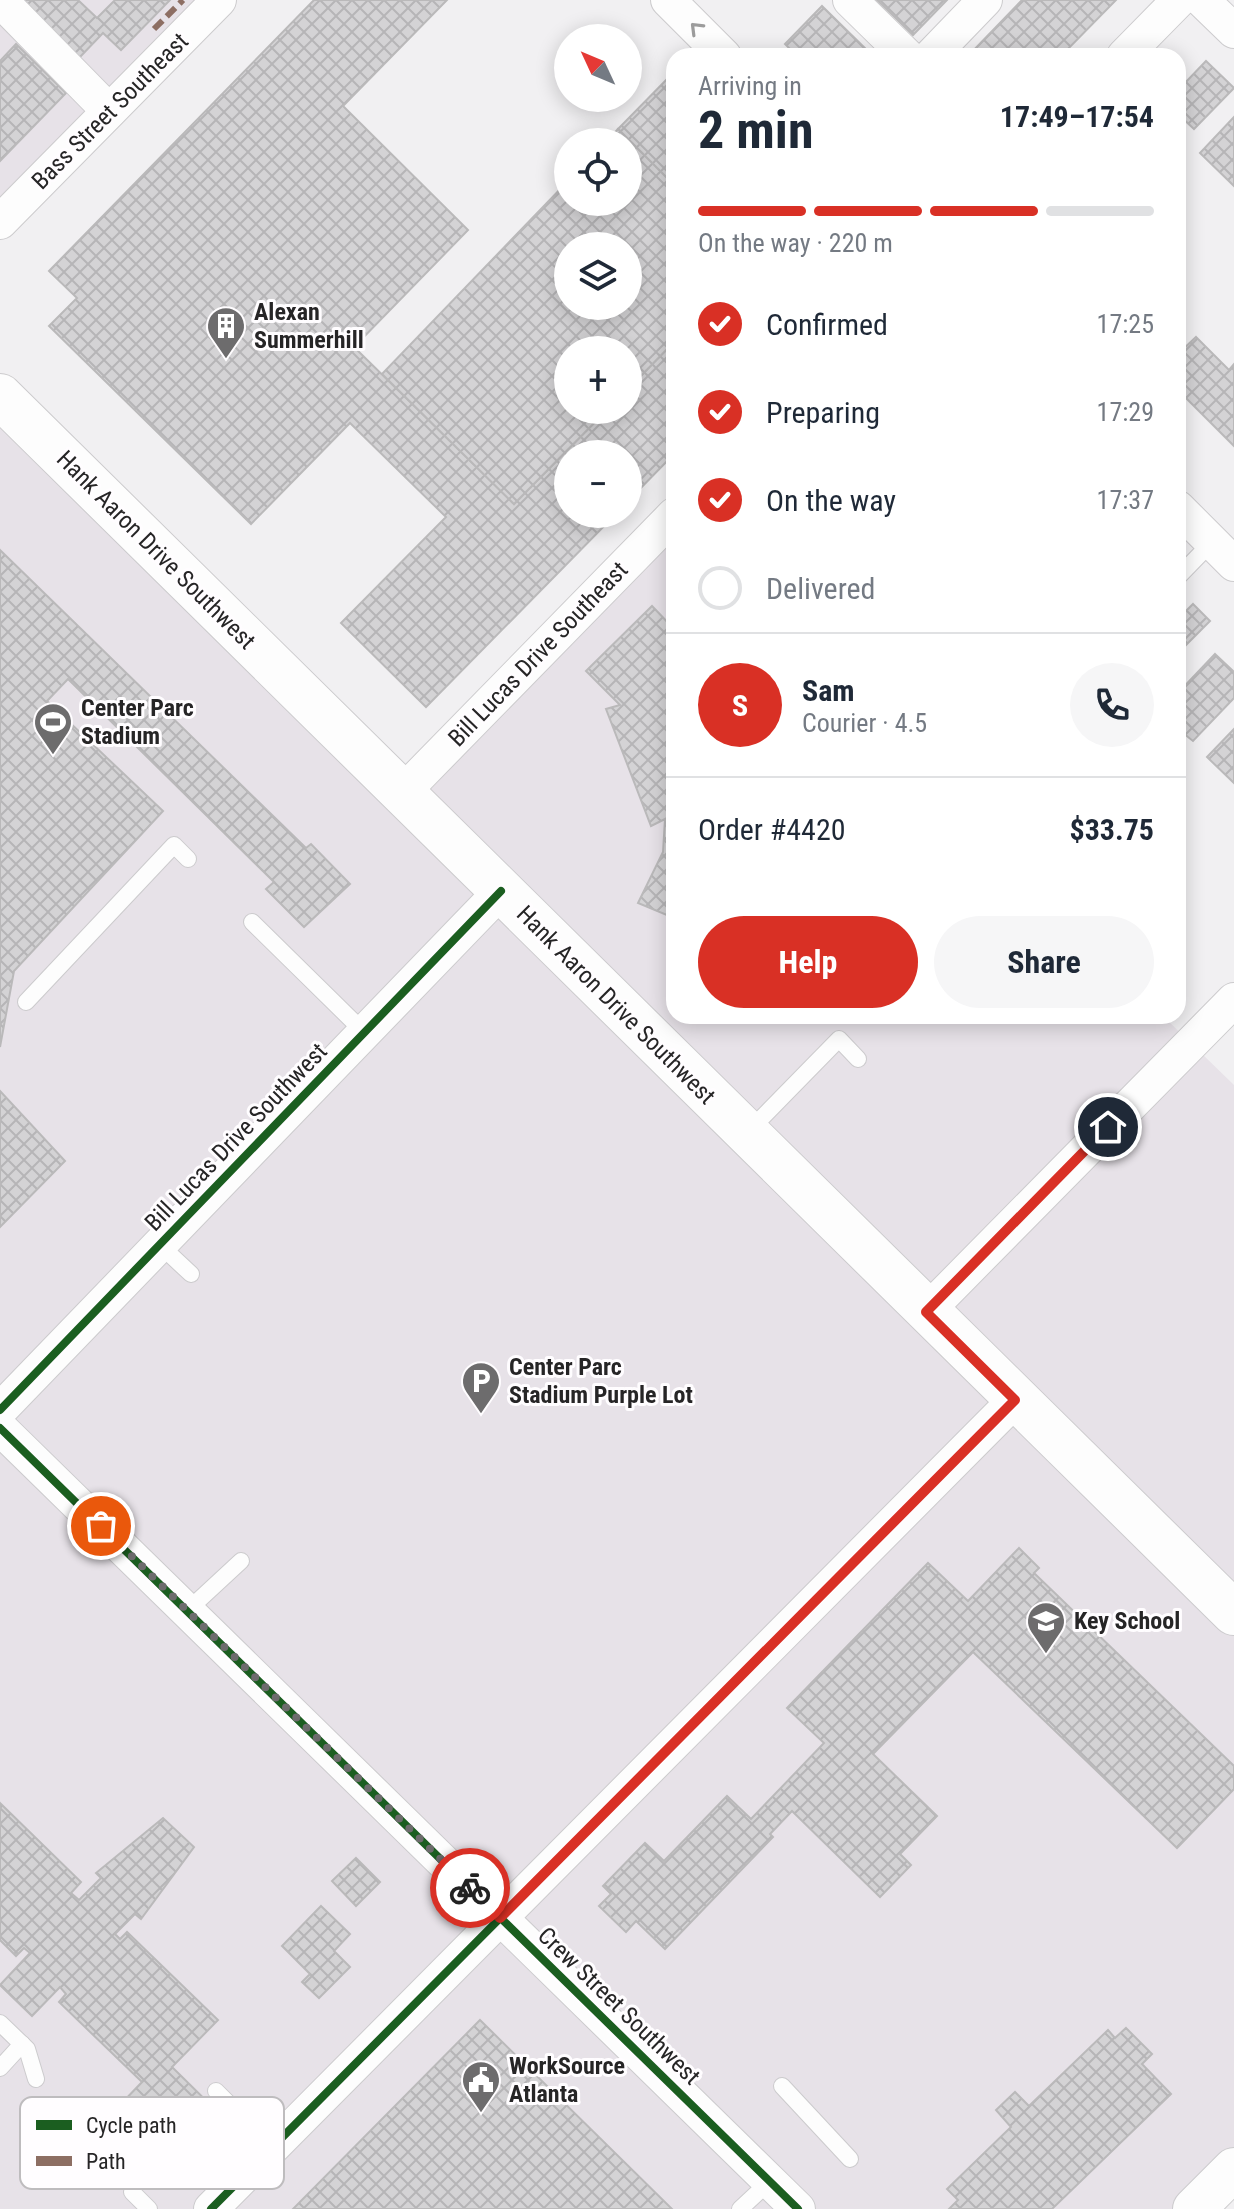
<!DOCTYPE html>
<html lang="en">
<head>
<meta charset="utf-8">
<style>
  :root { --surface:#fff; --page:#f6f6f7; --text:#1f2937; --muted:#747a83; --line:#e0e1e3; --accent:#d93025 }
  body { margin:0; font-family:"Roboto Condensed",sans-serif; background:var(--page); color:var(--text); height:100vh; display:flex; flex-direction:column; font-size:30px; white-space:nowrap }
  * { box-sizing:border-box; margin:0 }
  p { font-size:26px; color:var(--muted) }
  .icon { flex:none; width:44px; height:44px; fill:none; stroke:currentColor; stroke-width:2; stroke-linecap:round; stroke-linejoin:round }
  .map { position:relative; flex:1; overflow:hidden }
  .sheet { position:absolute; left:666px; top:48px; width:520px; height:976px; display:flex; flex-direction:column; background:var(--surface); border-radius:24px; box-shadow:0 4px 20px #0003 }
  .sheet>* { flex:none }
  .needle { width:52px; rotate:314deg }
  .tools { position:absolute; left:554px; top:24px; display:grid; gap:16px }
  .tools a { display:grid; place-items:center; width:88px; height:88px; border-radius:50%; background:var(--surface); box-shadow:0 4px 20px #0003; font-size:40px }
  .pin { position:absolute; display:grid; place-items:center; width:68px; height:68px; color:#fff; margin:-34px; border:4px solid #fff; border-radius:50%; box-shadow:0 2px 8px #0007 }
  .courier { position:absolute; display:grid; place-items:center; width:80px; height:80px; margin:-40px; border:6px solid #d93025; border-radius:50%; background:#fff; color:#222; box-shadow:0 2px 10px #0007 }
  .summary em { font-style:normal; font-weight:700 }
  .summary div { display:flex; flex-direction:column-reverse }
  .summary { display:flex; align-items:center; justify-content:space-between; height:136px; padding:0 32px }
  h1 { font-size:52px; font-weight:700; line-height:60px }
  .bar { display:grid; grid-template-columns:repeat(4,1fr); gap:12px 8px; align-content:center; height:96px; padding:0 32px }
  .bar i { height:10px; border-radius:6px; background:var(--line) }
  .bar .selected { background:var(--accent) }
  .bar p { grid-column:span 4 }
  .line { display:flex; align-items:center; gap:20px; padding:0 32px; border-top:2px solid var(--line) }
  .line div { flex:1 }
  .round { display:grid; place-items:center; flex:none; width:84px; height:84px; border-radius:42px; background:var(--page) }
  ol { padding:0 32px; list-style:none }
  li { display:flex; align-items:center; gap:24px; height:88px }
  li p { margin-inline-start:auto }
  li .icon { padding:8px; border-radius:50%; background:var(--accent); color:#fff; stroke-width:4 }
  li:last-child { color:var(--muted) }
  li i { width:44px; height:44px; border:4px solid var(--line); border-radius:50% }
  .cta { display:flex; gap:16px; margin-top:auto; padding:16px 32px }
  .cta a { flex:1; height:92px; border-radius:48px; background:var(--accent); color:#fff; font-size:32px; font-weight:700; line-height:92px; text-align:center }
  .cta a+a { background:var(--page); color:var(--text) }
  .map>svg:first-child { display:block }
</style>
</head>
<body>
<div class="map">
<svg width="1234" height="2209" viewBox="0 0 1234 2209">
  <defs>
    <pattern id="building-cross-hatch" width="8" height="8" patternUnits="userSpaceOnUse" patternTransform="scale(2)"><rect width="8" height="8" fill="#d4d3d5"/><path d="M0 0l8 8M0 8l8-8" fill="none" stroke="#b6b5b7"/></pattern>
  </defs>
  <rect width="100%" height="100%" fill="#f1f0f2"/>
  <g fill="#e7e2e8">
    <path d="M0 0H219L0 222Z"/>
    <path d="M0 396 402 792 657 533 674 549V1016H1163L1234 1085V2172L1196 2209H0Z"/>
  </g>
  <g fill="url(#building-cross-hatch)" stroke="#bab9ba" stroke-width="2" fill-rule="evenodd">
    <path d="M17 0H78L97 18 115 0H170L121 50 103 33 78 59Z"/>
    <path d="M314 0H447L343 106 468 230 354 347 514 504 607 410H628V389L674 342V454L628 501V454H568V514H616L426 707 341 623 446 517 350 423 251 524 49 326 77 298 49 271Z"/>
    <path d="M877 0H947L913 35Z"/>
    <path d="M1022 0H1116L1061 56H968Z"/>
    <path d="M822 6 873 56H797L785 44Z"/>
    <path d="M16 44 66 93 0 161V61Z"/>
    <path d="M1206 61 1234 88 1194 129 1178 114V84L1181 81 1184 84Z"/>
    <path d="M674 72V185L618 129Z"/>
    <path d="M1234 117V186L1200 153Z"/>
    <path d="M618 129 674 185V342L628 389V350H568V410H607L514 504 382 374 568 181V202H628V142H606ZM568 246H628V306H568Z"/>
    <path d="M1196 337 1229 370 1234 364V446L1178 390V354Z"/>
    <path d="M0 550 306 848 311 844 350 884 304 927 266 889 274 882 68 679 47 701 163 811 14 971 0 1047Z"/>
    <path d="M1193 604 1210 621 1178 653V619Z"/>
    <path d="M652 606 674 629V918L638 903 663 852 665 819 651 826 606 709 620 705 586 671Z"/>
    <path d="M1215 654 1234 672V698L1193 741 1178 729V693Z"/>
    <path d="M1234 729V783L1207 757Z"/>
    <path d="M0 1091 65 1161 0 1227Z"/>
    <path d="M1019 1548 1039 1568 1034 1573 1234 1766V1789L1177 1848 973 1652 873 1754 937 1816 900 1854 911 1865 880 1897 792 1811 770 1834 773 1837 665 1949 636 1921 626 1932 599 1906 611 1894 603 1886 645 1843 664 1861 727 1796 751 1819 824 1743 787 1708 928 1563 968 1601Z"/>
    <path d="M0 1803 81 1882 71 1893 79 1900 101 1878 96 1873 163 1818 194 1847 141 1919 135 1914 115 1934 120 1939 127 1932 218 2020 172 2067 235 2129 190 2175 119 2106 142 2082 59 2002 66 1994 60 1987 32 2016 0 1985 30 1953 24 1948 16 1956 0 1940Z"/>
    <path d="M356 1858 380 1882 356 1906 332 1881Z"/>
    <path d="M321 1906 350 1934 334 1951 350 1967 319 1998 302 1982 310 1974 282 1946Z"/>
    <path d="M480 2020 672 2209H293Z"/>
    <path d="M1126 2028 1152 2054 1142 2064 1171 2094 1052 2209H949L958 2200 947 2189 1011 2127 996 2110 1015 2092 1029 2106 1108 2030 1115 2038Z"/>
  </g>
  <g fill="none" stroke-linecap="round" stroke-linejoin="round">
    <g stroke="#cccbcd" stroke-width="18">
      <g id="service">
        <path d="M1178 577 1212 542"/>
        <path d="M252 922 365 1033"/>
        <path d="M26 1002 174 845 188 859"/>
        <path d="M747 1133 839 1039 858 1059"/>
        <path d="M160 1245 191 1274"/>
        <path d="M187 1611 241 1561"/>
        <path d="M0 2023 27 2049 36 2079"/>
        <path d="M0 2068 22 2044"/>
        <path d="M782 2086 850 2159"/>
        <path d="M216 2091 272 2147"/>
        <path d="M132 2192 149 2209"/>
        <path d="M740 2209 770 2181"/>
      </g>
    </g>
    <g stroke="#cccbcd" stroke-width="36">
      <g id="minor">
        <path d="M0 0 109 111"/>
        <path d="M668 0 724 56"/>
        <path d="M850 0 907 56"/>
        <path d="M1202 0 1234 31"/>
        <path d="M931 56 985 0"/>
        <path d="M1124 56 1179 0"/>
        <path d="M0 222 219 0"/>
        <path d="M1178 508 1234 564"/>
        <path d="M402 793 674 515"/>
        <path d="M926 1312 1234 1000"/>
        <path d="M0 1410 501 891"/>
        <path d="M0 1428 798 2209"/>
        <path d="M211 2209 1015 1400"/>
      </g>
    </g>
    <g stroke="#cccbcd" stroke-width="44">
      <path id="tertiary" d="M1194 2209 1234 2169"/>
    </g>
    <g stroke="#cccbcd" stroke-width="46">
      <path id="secondary" d="M0 396 1234 1613"/>
    </g>
    <use href="#service" stroke="#fdfdfd" stroke-width="16"/>
    <use href="#minor" stroke="#fdfdfd" stroke-width="34"/>
    <use href="#tertiary" stroke="#fdfdfd" stroke-width="42"/>
    <use href="#secondary" stroke="#fdfdfd" stroke-width="44"/>
    <path stroke="#8d6e63" stroke-width="6" stroke-dasharray="12 6" stroke-linecap="butt" d="M154 29 183 0"/>
    <g stroke="#fffdff" stroke-width="13">
      <g id="cycleway">
        <path d="M0 1410 501 891"/>
        <path d="M0 1428 798 2209"/>
        <path d="M211 2209 1015 1400"/>
      </g>
    </g>
    <use href="#cycleway" stroke="#1b5e20" stroke-width="8"/>
  </g>
  <defs><path id="oneway-chevron" d="M-2-3.5L2.5 0L-2 3.5" fill="none" stroke-width="1.6" stroke-linecap="round" stroke-linejoin="round" transform="scale(2)"/></defs>
  <use stroke="#9c9c9c" href="#oneway-chevron" transform="translate(696 28) rotate(-135)"/>
  <g fill="none" stroke-linecap="round" stroke-linejoin="round">
    <path stroke="#6d6c6d" stroke-width="8" stroke-dasharray="0 14.4" d="M101 1526 470 1888"/>
    <path stroke="#d93025" stroke-width="10" d="M470 1888 500 1918 1015 1400 926 1312 1108 1127"/>
  </g>
  <defs>
    <g id="building-pin" transform="scale(2)"><path d="M0 17L-7.5 6A9.5 9.5 0 1 1 7.5 6Z" fill="#6d6c6d" stroke="#fffdff"/><path d="M-4-6H4V6H1V3H-1V6H-4ZM-2.5-4.3h1.7v1.8h-1.7ZM.8-4.3h1.7v1.8H.8ZM-2.5-1h1.7V.8h-1.7ZM.8-1h1.7V.8H.8Z" fill="#fff"/></g>
    <g id="stadium-pin" transform="scale(2)"><path d="M0 17L-7.5 6A9.5 9.5 0 1 1 7.5 6Z" fill="#6d6c6d" stroke="#fffdff"/><path d="M0-5a6.5 5 0 1 0 0 10a6.5 5 0 1 0 0-10ZM-3.5-1.8h7v3.6h-7Z" fill="#fff"/></g>
    <g id="parking-pin" transform="scale(2)"><path d="M0 17L-7.5 6A9.5 9.5 0 1 1 7.5 6Z" fill="#6d6c6d" stroke="#fffdff"/><path d="M-3.5-5.5H1a3.5 3.5 0 0 1 0 7H-1V5.5H-3.5ZM-1-3.4V-.6H.8a1.4 1.4 0 0 0 0-2.8Z" fill="#fff"/></g>
    <g id="school-pin" transform="scale(2)"><path d="M0 17L-7.5 6A9.5 9.5 0 1 1 7.5 6Z" fill="#6d6c6d" stroke="#fffdff"/><path d="M0-5L7-2L0 1L-7-2ZM-4 1L0 2.5L4 1V4Q0 6-4 4Z" fill="#fff"/></g>
    <g id="civic-pin" transform="scale(2)"><path d="M0 17L-7.5 6A9.5 9.5 0 1 1 7.5 6Z" fill="#6d6c6d" stroke="#fffdff"/><path d="M-.6-6.5H3V-4.5H.6V-3L4-1V1h2V6H-6V1h2V-1L-.6-3ZM-1.2 2.5V6h2.4V2.5Z" fill="#fff"/></g>
  </defs>
  <g fill-rule="evenodd">
    <use href="#building-pin" x="226" y="326"/>
    <use href="#stadium-pin" x="53" y="722"/>
    <use href="#parking-pin" x="481" y="1381"/>
    <use href="#school-pin" x="1046" y="1621"/>
    <use href="#civic-pin" x="481" y="2080"/>
  </g>
  <g text-anchor="middle" stroke-width="6" stroke-linejoin="round" paint-order="stroke">
    <g font-size="24" fill="#262526" stroke="#fffdff">
      <text transform="translate(110 111) rotate(-45)" y="8">Bass Street Southeast</text>
      <text transform="translate(156 550) rotate(45)" y="8">Hank Aaron Drive Southwest</text>
      <text transform="translate(538 654) rotate(-46)" y="8">Bill Lucas Drive Southeast</text>
      <text transform="translate(616 1005) rotate(45)" y="8">Hank Aaron Drive Southwest</text>
      <text transform="translate(236 1137) rotate(-46)" y="8">Bill Lucas Drive Southwest</text>
      <text transform="translate(619 2006) rotate(44)" y="8">Crew Street Southwest</text>
    </g>
    <g font-size="24" font-weight="bold" fill="#262526" stroke="#fffdff" text-anchor="start">
      <text x="254" y="320">Alexan<tspan x="254" dy="28">Summerhill</tspan></text>
      <text x="81" y="716">Center Parc<tspan x="81" dy="28">Stadium</tspan></text>
      <text x="509" y="1375">Center Parc<tspan x="509" dy="28">Stadium Purple Lot</tspan></text>
      <text x="1074" y="1629">Key School</text>
      <text x="509" y="2074">WorkSource<tspan x="509" dy="28">Atlanta</tspan></text>
    </g>
  </g>
  <rect x="20" y="2097" width="264" height="92" rx="12" fill="#fffdff" stroke="#bebcbe" stroke-width="2"/>
  <rect x="36" y="2120" width="36" height="10" fill="#1b5e20"/>
  <rect x="36" y="2156" width="36" height="10" fill="#8d6e63"/>
  <g font-size="22" fill="#262526">
    <text x="86" y="2133">Cycle path</text>
    <text x="86" y="2169">Path</text>
  </g>
</svg>
<div class="tools">
<a><svg class="needle" viewBox="-14 -14 28 28"><path d="M0-13l5 13h-10z" fill="#e53935"/><path d="M0 13l5-13h-10z" fill="#747a83"/></svg></a>
<a><svg class="icon" aria-label="locate" viewBox="0 0 24 24"><circle cx="12" cy="12" r="6"/><path d="M12 2v4M12 18v4M2 12h4M18 12h4"/></svg></a>
<a><svg class="icon" aria-label="layers" viewBox="0 0 24 24"><path d="M12 4l9 5-9 5-9-5zM3 14l9 5 9-5"/></svg></a>
<a>+</a>
<a>−</a>
</div>
<div class="pin" style="left:101px;top:1526px;background:#ea580c"><svg class="icon" aria-label="bag" viewBox="0 0 24 24"><path d="M5 8h14l-1 12H6zM9 8a3 3 0 0 1 6 0"/></svg></div>
<div class="pin" style="left:1108px;top:1127px;background:#1f2937"><svg class="icon" aria-label="home" viewBox="0 0 24 24"><path d="M3 11l9-7 9 7M6 9v11h12V9"/></svg></div>
<div class="courier" style="left:470px;top:1888px"><svg class="icon" aria-label="bike" viewBox="0 0 24 24"><circle cx="6" cy="16" r="4"/><circle cx="18" cy="16" r="4"/><path d="M6 16l4-8h5l3 8M10 8l3 8H6M13 5h3"/></svg></div>
<section class="sheet">
<div class="summary"><div><h1>2 min</h1><p>Arriving in</p></div><em>17:49–17:54</em></div>
<div class="bar"><i class="selected"></i><i class="selected"></i><i class="selected"></i><i></i><p>On the way · 220 m</p></div>
<ol>
<li><svg class="icon" aria-label="check" viewBox="0 0 24 24"><path d="M5 12l5 5 9-10"/></svg>Confirmed<p>17:25</p></li>
<li><svg class="icon" aria-label="check" viewBox="0 0 24 24"><path d="M5 12l5 5 9-10"/></svg>Preparing<p>17:29</p></li>
<li><svg class="icon" aria-label="check" viewBox="0 0 24 24"><path d="M5 12l5 5 9-10"/></svg>On the way<p>17:37</p></li>
<li><i></i>Delivered</li>
</ol>
<div class="line" style="height:144px"><b class="round" style="background:var(--accent);color:#fff">S</b><div><b>Sam</b><p>Courier · 4.5</p></div><a class="round"><svg class="icon" aria-label="phone" viewBox="0 0 24 24"><path d="M5 4h4l2 5-3 2q2 4 5 5l2-3 5 2v4C11 20 4 13 5 4z"/></svg></a></div>
<div class="line" style="height:104px"><div>Order #4420</div><b>$33.75</b></div>
<div class="cta"><a>Help</a><a>Share</a></div>
</section>
</div>
</body>
</html>
